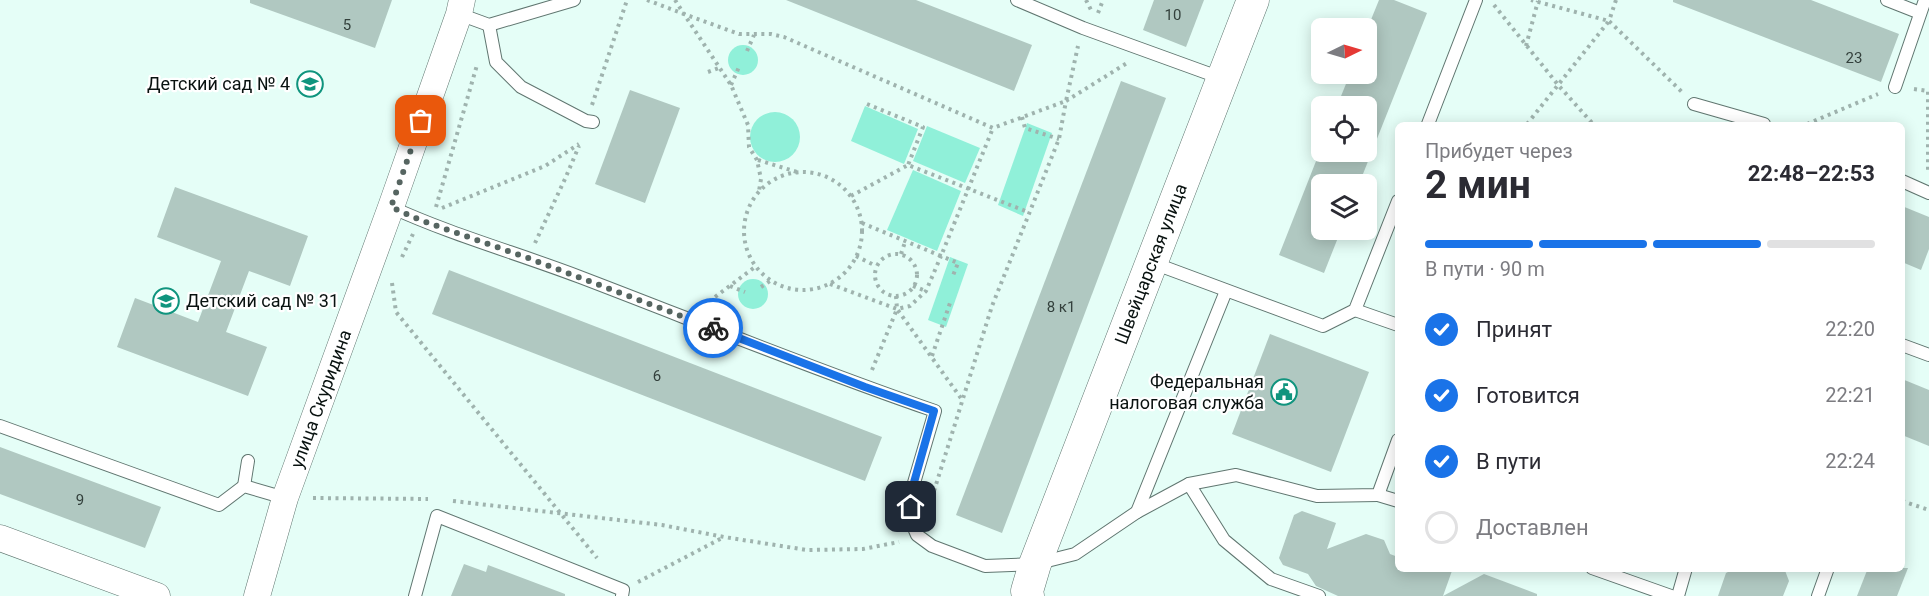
<!DOCTYPE html>
<html lang="ru">
<head>
<meta charset="utf-8">
<style>
  :root { --surface:#fff; --page:#f2f2f3; --text:#2b2b33; --muted:#7c7c81; --line:#e1e1e2; --accent:#1a73e8 }
  body { margin:0; font-family:Roboto,sans-serif; background:var(--page); color:var(--text); height:100vh; display:flex; flex-direction:column; font-size:22px; white-space:nowrap }
  * { box-sizing:border-box; margin:0 }
  p { font-size:20px; color:var(--muted) }
  .icon { flex:none; width:33px; height:33px; fill:none; stroke:currentColor; stroke-width:2; stroke-linecap:round; stroke-linejoin:round }
  .map { position:relative; flex:1; overflow:hidden }
  .side { position:absolute; left:1395px; top:122px; width:510px; height:450px; display:flex; flex-direction:column; background:var(--surface); border-radius:9px; box-shadow:0 3px 15px #0003 }
  .side>* { flex:none }
  .needle { width:39px; rotate:85deg }
  .buttons { position:absolute; left:1311px; top:18px; display:grid; gap:12px }
  .buttons a { display:grid; place-items:center; width:66px; height:66px; border-radius:9px; background:var(--surface); box-shadow:0 3px 15px #0003; font-size:30px }
  .pin { position:absolute; display:grid; place-items:center; width:51px; height:51px; color:#fff; margin:-26px; border-radius:12px; box-shadow:0 3px 9px #0006 }
  .courier { position:absolute; display:grid; place-items:center; width:60px; height:60px; margin:-30px; border:4px solid #1a73e8; border-radius:50%; background:#fff; color:#222; box-shadow:0 2px 8px #0007 }
  .headline em { font-style:normal; font-weight:700 }
  .headline div { display:flex; flex-direction:column-reverse }
  .headline { display:flex; align-items:center; justify-content:space-between; height:102px; padding:0 30px }
  h1 { font-size:39px; font-weight:700; line-height:45px }
  .bar { display:grid; grid-template-columns:repeat(4,1fr); gap:9px 6px; align-content:center; height:72px; padding:0 30px }
  .bar i { height:8px; border-radius:4px; background:var(--line) }
  .bar .current { background:var(--accent) }
  .bar p { grid-column:span 4 }
  ol { padding:0 30px; list-style:none }
  li { display:flex; align-items:center; gap:18px; height:66px }
  li p { margin-inline-start:auto }
  li .icon { padding:6px; border-radius:50%; background:var(--accent); color:#fff; stroke-width:4 }
  li:last-child { color:var(--muted) }
  li i { width:33px; height:33px; border:3px solid var(--line); border-radius:50% }
  .map>svg:first-child { display:block }
</style>
</head>
<body>
<div class="map">
<svg width="1929" height="596" viewBox="0 0 1929 596">
  <rect width="100%" height="100%" fill="#e5fef7"/>
  <g fill="#90f0d9">
    <circle cx="743" cy="60" r="15"/>
    <path d="M865 106 918 129 904 164 851 141Z"/>
    <circle cx="775" cy="137" r="25"/>
    <path d="M1027 123 1052 133 1023 216 998 205Z"/>
    <path d="M927 126 980 148 965 183 913 161Z"/>
    <path d="M913 170 961 191 937 251 887 230Z"/>
    <path d="M950 257 968 264 946 327 928 320Z"/>
    <circle cx="753" cy="294" r="15"/>
  </g>
  <g fill="#b0c8c1">
    <path d="M250 0H392L375 48 250 3Z"/>
    <path d="M786 0H916L1032 45 1014 91Z"/>
    <path d="M1154 0H1204L1186 47 1143 30Z"/>
    <path d="M1379 0H1394L1427 13 1359 184H1322V230H1341L1324 273 1279 255 1320 151 1366 152V106H1337L1350 74H1366V32Z"/>
    <path d="M1673 0H1811L1899 34 1881 82 1673 2Z"/>
    <path d="M1121 81 1166 98 1002 533 956 515Z"/>
    <path d="M630 90 680 108 645 203 595 184Z"/>
    <path d="M175 187 308 236 290 286 249 271 226 332 267 347 248 396 117 347 135 298 198 322 221 261 157 237Z"/>
    <path d="M1902 206 1929 217V249L1921 270 1902 262Z"/>
    <path d="M449 270 882 437 865 481 432 314Z"/>
    <path d="M1270 334 1369 372 1331 472 1232 434Z"/>
    <path d="M1902 379 1929 390V446L1902 435Z"/>
    <path d="M0 447 161 507 145 548 0 494Z"/>
    <path d="M1302 511 1336 523 1327 549 1366 534 1384 540 1390 554 1398 557V568H1453L1443 596H1338L1316 586 1308 574 1283 565 1279 558 1294 515Z"/>
    <path d="M464 564 486 572 488 565 565 594V596H451Z"/>
    <path d="M1736 568H1784L1789 581 1783 596H1718L1726 573Z"/>
    <path d="M1868 568H1908L1897 596H1857Z"/>
    <path d="M1484 574 1537 594V596H1443Z"/>
  </g>
  <g fill="none" stroke-linecap="round" stroke-linejoin="round">
    <g stroke="#607670" stroke-width="14">
      <g id="service">
        <path d="M1017 0 1083 28 1221 78"/>
        <path d="M1887 0 1920 13"/>
        <path d="M459 14 489 25 574 0"/>
        <path d="M489 25 496 62 521 87 586 121 593 122"/>
        <path d="M1895 87 1925 0"/>
        <path d="M1694 104 1764 124"/>
        <path d="M1428 124 1476 0"/>
        <path d="M1902 181 1929 193"/>
        <path d="M391 207C452 235 517 253 580 277 698 322 815 370 935 411L911 493V521L917 535 932 546 985 566 1035 564 1075 554 1137 512 1189 484 1236 475 1317 496 1378 495 1398 440"/>
        <path d="M1153 263 1323 326 1355 310 1398 201"/>
        <path d="M1355 310 1398 325"/>
        <path d="M1902 345 1929 355"/>
        <path d="M0 426 219 505 244 486 285 498"/>
        <path d="M1189 484 1224 540 1271 579 1319 596"/>
        <path d="M244 486 248 461"/>
        <path d="M1378 495 1398 501"/>
        <path d="M1137 512 1226 291"/>
        <path d="M1592 568 1671 596"/>
        <path d="M415 596 437 516 623 590 622 596"/>
        <path d="M1678 596 1686 568"/>
        <path d="M1818 596 1828 568"/>
      </g>
    </g>
    <g stroke="#607670" stroke-width="27">
      <g id="minor">
        <path d="M0 538 157 596"/>
        <path d="M257 596 285 498 391 207 459 14 462 0"/>
      </g>
    </g>
    <g stroke="#607670" stroke-width="33">
      <path id="tertiary" d="M1028 596 1027 591 1035 564 1253 0"/>
    </g>
    <g stroke="#9fb3ae" stroke-width="4" stroke-dasharray="3 4.5" stroke-linecap="butt">
      <path d="M647 0 684 14 731 85 748 125 749 147 757 160 761 179 759 191"/>
      <path d="M675 0 684 14 739 34H771L784 37 993 128 1066 101 1078 46"/>
      <path d="M1086 0 1091 10"/>
      <path d="M1616 0 1609 21 1682 92"/>
      <path d="M1494 5 1559 86 1593 124"/>
      <path d="M1098 13 1103 0"/>
      <path d="M1526 46 1538 1"/>
      <path d="M747 51 754 35"/>
      <path d="M708 72 719 68"/>
      <path d="M731 85 739 67"/>
      <path d="M1914 89 1928 91V174"/>
      <path d="M867 104 923 127 908 165"/>
      <path d="M592 105 627 0"/>
      <path d="M1022 117 1025 128 1059 139"/>
      <path d="M1527 124 1609 21 1531 0"/>
      <path d="M1807 124 1878 94"/>
      <path d="M758 160 797 172"/>
      <circle cx="803" cy="231" r="59"/>
      <path d="M851 196 908 165 1028 212"/>
      <path d="M436 207 477 65"/>
      <path d="M442 208 545 166 579 144"/>
      <path d="M862 223 941 256 993 128"/>
      <path d="M535 243 565 179 579 146"/>
      <circle cx="896" cy="275" r="21"/>
      <path d="M901 254 905 242"/>
      <path d="M856 256 876 266"/>
      <path d="M402 257 413 234"/>
      <path d="M392 283 396 312 597 558"/>
      <path d="M830 284 897 309 910 306 926 291 941 256 958 263 952 278"/>
      <path d="M730 286 745 292"/>
      <path d="M913 286 926 291"/>
      <path d="M761 287 770 281"/>
      <path d="M896 296 897 309"/>
      <path d="M703 306 755 267"/>
      <path d="M932 356 951 300"/>
      <path d="M872 370 897 309 963 401"/>
      <path d="M934 491 992 306 1059 139 1066 101 1127 63"/>
      <path d="M313 498 428 499"/>
      <path d="M453 501 662 525 724 537 807 550 863 549 899 542"/>
      <path d="M1902 501 1929 510"/>
      <path d="M638 582 724 537"/>
    </g>
    <use href="#service" stroke="#fff" stroke-width="12"/>
    <use href="#minor" stroke="#fff" stroke-width="26"/>
    <use href="#tertiary" stroke="#fff" stroke-width="32"/>
  </g>
  <g fill="none" stroke-linecap="round" stroke-linejoin="round">
    <path stroke="#566561" stroke-width="6" stroke-dasharray="0 10.8" d="M421 121 391 207 420 220 528 258 713 328"/>
    <path stroke="#1a73e8" stroke-width="8" d="M713 328 865 387 934 411 911 493V507"/>
  </g>
  <defs>
    <g id="school-ring" transform="scale(1.35)"><circle r="9.5" fill="#fff" stroke="#10947e" stroke-width="1.5"/><path d="M0-5L7-2L0 1L-7-2ZM-4 1L0 2.5L4 1V4Q0 6-4 4Z" fill="#10947e"/></g>
    <g id="civic-ring" transform="scale(1.35)"><circle r="9.5" fill="#fff" stroke="#10947e" stroke-width="1.5"/><path d="M-.6-6.5H3V-4.5H.6V-3L4-1V1h2V6H-6V1h2V-1L-.6-3ZM-1.2 2.5V6h2.4V2.5Z" fill="#10947e"/></g>
  </defs>
  <g fill-rule="evenodd">
    <use href="#school-ring" x="310" y="84"/>
    <use href="#school-ring" x="166" y="301"/>
    <use href="#civic-ring" x="1284" y="392"/>
  </g>
  <g text-anchor="middle" stroke-width="4.5" stroke-linejoin="round" paint-order="stroke">
    <g font-size="15" fill="#33403c">
      <text x="1173" y="20">10</text>
      <text x="347" y="30">5</text>
      <text x="1854" y="63">23</text>
      <text x="1061" y="312">8 к1</text>
      <text x="657" y="381">6</text>
      <text x="80" y="505">9</text>
    </g>
    <g font-size="18" fill="#091210" stroke="#fff" text-anchor="end">
      <text x="290" y="90">Детский сад № 4</text>
      <text x="186" y="307" text-anchor="start">Детский сад № 31</text>
      <text x="1264" y="388">Федеральная<tspan x="1264" dy="21">налоговая служба</tspan></text>
    </g>
    <g font-size="18" fill="#091210" stroke="#fff">
      <text transform="translate(1151 264) rotate(-69)" y="6">Швейцарская улица</text>
      <text transform="translate(321 399) rotate(-70)" y="6">улица Скуридина</text>
    </g>
  </g>
</svg>
<div class="buttons">
<a><svg class="needle" viewBox="-14 -14 28 28"><path d="M0-13l5 13h-10z" fill="#e53935"/><path d="M0 13l5-13h-10z" fill="#7c7c81"/></svg></a>
<a><svg class="icon" aria-label="locate" viewBox="0 0 24 24"><circle cx="12" cy="12" r="6"/><path d="M12 2v4M12 18v4M2 12h4M18 12h4"/></svg></a>
<a><svg class="icon" aria-label="layers" viewBox="0 0 24 24"><path d="M12 4l9 5-9 5-9-5zM3 14l9 5 9-5"/></svg></a>
</div>
<div class="pin" style="left:421px;top:121px;background:#ea580c"><svg class="icon" aria-label="bag" viewBox="0 0 24 24"><path d="M5 8h14l-1 12H6zM9 8a3 3 0 0 1 6 0"/></svg></div>
<div class="pin" style="left:911px;top:507px;background:#1f2937"><svg class="icon" aria-label="home" viewBox="0 0 24 24"><path d="M3 11l9-7 9 7M6 9v11h12V9"/></svg></div>
<div class="courier" style="left:713px;top:328px"><svg class="icon" aria-label="bike" viewBox="0 0 24 24"><circle cx="6" cy="16" r="4"/><circle cx="18" cy="16" r="4"/><path d="M6 16l4-8h5l3 8M10 8l3 8H6M13 5h3"/></svg></div>
<section class="side">
<div class="headline"><div><h1>2 мин</h1><p>Прибудет через</p></div><em>22:48–22:53</em></div>
<div class="bar"><i class="current"></i><i class="current"></i><i class="current"></i><i></i><p>В пути · 90 m</p></div>
<ol>
<li><svg class="icon" aria-label="check" viewBox="0 0 24 24"><path d="M5 12l5 5 9-10"/></svg>Принят<p>22:20</p></li>
<li><svg class="icon" aria-label="check" viewBox="0 0 24 24"><path d="M5 12l5 5 9-10"/></svg>Готовится<p>22:21</p></li>
<li><svg class="icon" aria-label="check" viewBox="0 0 24 24"><path d="M5 12l5 5 9-10"/></svg>В пути<p>22:24</p></li>
<li><i></i>Доставлен</li>
</ol>
</section>
</div>
</body>
</html>
